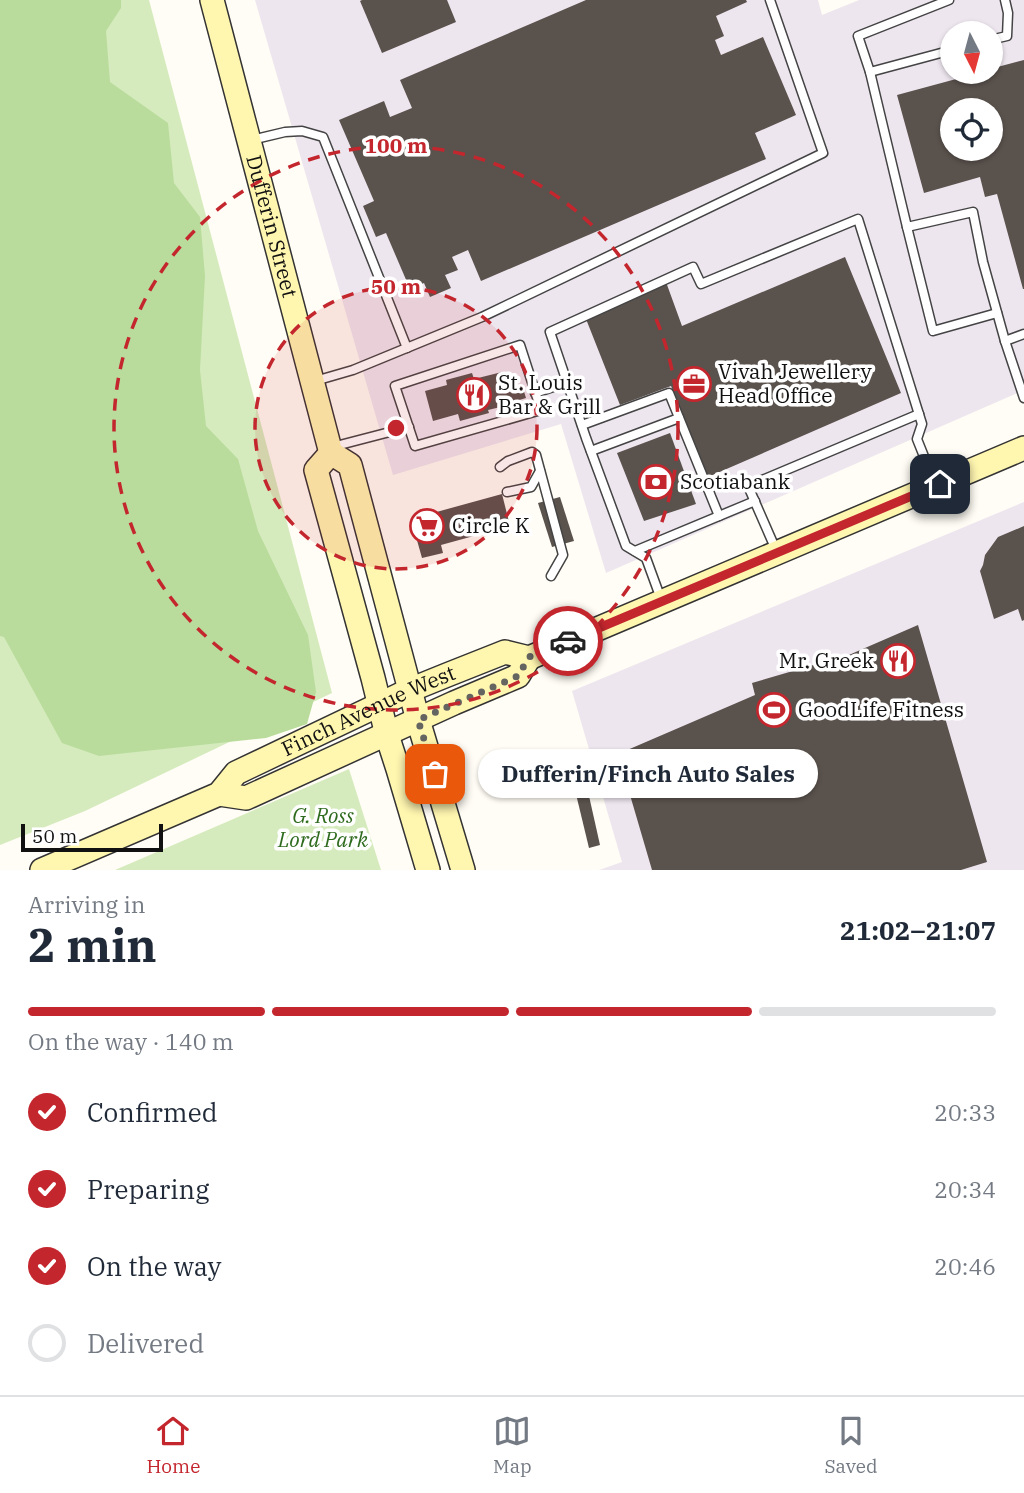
<!DOCTYPE html>
<html lang="en">
<head>
<meta charset="utf-8">
<style>
  :root { --surface:#fff; --page:#f2f2f3; --text:#1f2937; --muted:#747a83; --line:#e0e1e3; --accent:#c4262e }
  body { margin:0; font-family:"IBM Plex Serif",serif; background:var(--page); color:var(--text); height:100vh; display:flex; flex-direction:column; font-size:26px; white-space:nowrap }
  * { box-sizing:border-box; margin:0 }
  p { font-size:23px; color:var(--muted) }
  .icon { flex:none; width:38px; height:38px; fill:none; stroke:currentColor; stroke-width:2; stroke-linecap:round; stroke-linejoin:round }
  .map { position:relative; height:870px; overflow:hidden }
  .side { display:flex; flex-direction:column; background:var(--surface); flex:1 }
  .side>* { flex:none }
  .needle { width:46px; rotate:174deg }
  .buttons { position:absolute; left:940px; top:21px; display:grid; gap:14px }
  .buttons a { display:grid; place-items:center; width:63px; height:63px; border-radius:50%; background:var(--surface); box-shadow:0 2px 5px #0004; font-size:35px }
  .scale { position:absolute; left:21px; bottom:18px; width:142px; box-sizing:border-box; padding-left:7px; border:4px solid #111; border-top:0; font-size:19px; line-height:24px; white-space:nowrap; color:#111; -webkit-text-stroke:5px #fff; paint-order:stroke }
  .pin { position:absolute; display:grid; place-items:center; width:60px; height:60px; color:#fff; margin:-30px; border-radius:14px; box-shadow:0 4px 10px #0006 }
  .courier { position:absolute; display:grid; place-items:center; width:70px; height:70px; margin:-35px; border:5px solid #c4262e; border-radius:50%; background:#fff; color:#222; box-shadow:0 2px 9px #0007 }
  .bubble { position:absolute; height:49px; border-radius:24px; background:var(--surface); box-shadow:0 2px 5px #0004; font-size:23px; font-weight:700; line-height:49px; text-align:center }
  .overview em { font-style:normal; font-weight:700 }
  .overview div { display:flex; flex-direction:column-reverse }
  .overview { display:flex; align-items:center; justify-content:space-between; height:119px; padding:0 28px }
  h1 { font-size:46px; font-weight:700; line-height:52px }
  .bar { display:grid; grid-template-columns:repeat(4,1fr); gap:10px 7px; align-content:center; height:84px; padding:0 28px }
  .bar i { height:9px; border-radius:5px; background:var(--line) }
  .bar .on { background:var(--accent) }
  .bar p { grid-column:span 4 }
  ol { padding:0 28px; list-style:none }
  li { display:flex; align-items:center; gap:21px; height:77px }
  li p { margin-inline-start:auto }
  li .icon { padding:7px; border-radius:50%; background:var(--accent); color:#fff; stroke-width:4 }
  li:last-child { color:var(--muted) }
  li i { width:38px; height:38px; border:4px solid var(--line); border-radius:50% }
  .tab-bar { display:flex; justify-content:space-around; align-items:center; height:98px; border-top:2px solid var(--line); background:var(--surface); font-size:19px; color:var(--muted) }
  .tab-bar a { display:grid; justify-items:center; gap:4px }
  .tab-bar .on { color:var(--accent) }
  .map>svg:first-child { display:block }
</style>
</head>
<body>
<div class="map">
<svg width="1024" height="870" viewBox="0 0 1024 870">
  <rect width="100%" height="100%" fill="#fffdf5"/>
  <g fill="#eee6ef" fill-rule="evenodd">
    <path d="M255 0H818L822 15 859 0H1024V390L606 573 561 424 393 475ZM952 33H990V72H952ZM952 110H990V149H952Z"/>
    <path d="M1024 502V870H599L622 862 572 691Z"/>
  </g>
  <g fill="#d5ebbd">
    <path d="M0 0H149L332 693 85 811 0 845Z"/>
    <path d="M349 769 381 870H115Z"/>
  </g>
  <path fill="#b9dc9c" d="M0 0H121V8L106 31 110 82 168 123 174 183 200 217 205 276 200 370 206 426 238 459 258 531 308 635 316 692 307 724 266 738 99 756 62 743 4 637 0 636Z"/>
  <g fill="#5a524d" fill-rule="evenodd">
    <path d="M362 0H447L456 22 382 53 360 1Z"/>
    <path d="M586 0H746L747 2 716 16 724 36 715 40 721 55 763 37 796 115 755 133 766 159 481 281 468 250 452 257 458 270 445 275 451 288 430 297 424 283 410 289 386 233 376 237 363 206 374 201 339 120 384 101 390 117 412 108 400 80Z"/>
    <path d="M1024 60V289H1023L997 194 985 197 980 177 924 193 897 95 982 72H990V69ZM952 110H990V149H952Z"/>
    <path d="M845 257 901 393 708 477 671 386 620 405 586 319 666 282 682 326Z"/>
    <path d="M502 372 506 389 522 385 526 398 516 401 517 403 488 410 489 413 460 421 458 414 433 421 425 391 447 385 446 380 472 373 474 379Z"/>
    <path d="M670 433 696 504 644 521 617 453Z"/>
    <path d="M502 494 510 526 441 545 443 553 422 558 411 519Z"/>
    <path d="M560 497 574 541 552 547 538 503Z"/>
    <path d="M1024 526V620L1022 621 1018 609 994 619 980 571 983 565 985 555 998 537Z"/>
    <path d="M918 625 987 862 961 870H652L618 754 755 695 752 683 827 661 828 664Z"/>
    <path d="M587 787 600 845 589 848 575 790Z"/>
  </g>
  <g fill="none" stroke-linecap="round" stroke-linejoin="round">
    <g stroke="#444" stroke-width="11">
      <g id="lane">
        <path d="M949 0 858 36 870 72 907 227 973 212 983 262 1005 341 1024 398"/>
        <path d="M990 40 1007 36 1008 13 1005 0"/>
        <path d="M870 72 952 50"/>
        <path d="M251 140 285 132 302 131 323 137 407 348"/>
        <path d="M907 227 933 331 997 313"/>
        <path d="M1005 341 1024 334"/>
        <path d="M520 345 541 410 415 446 395 386Z"/>
        <path d="M315 381 353 370 482 317 823 153 770 0"/>
        <path d="M535 393 568 382"/>
        <path d="M582 425 669 393 719 516"/>
        <path d="M332 447 409 427"/>
        <path d="M591 451 679 418"/>
        <path d="M500 467 508 461 532 452 536 455 563 555 551 576"/>
        <path d="M507 492 531 487 540 471"/>
        <path d="M776 550 748 486 919 414"/>
        <path d="M635 551 755 501"/>
        <path d="M661 599 646 558 626 546 586 438 550 332 693 267 701 284 858 219 922 424 917 439 935 484"/>
      </g>
    </g>
    <g stroke="#333" stroke-width="26">
      <g id="secondary">
        <path id="s1" d="M212 0 331 453 350 465 418 720 463 870"/>
        <path d="M331 453 316 470 373 678 387 735 398 769 428 870"/>
        <path d="M219 794 246 798 454 703 518 676 529 658"/>
        <path id="s2" d="M42 870 219 794 236 773 410 690 447 675 505 652 529 658 1024 448"/>
      </g>
    </g>
    <use href="#lane" stroke="#fff" stroke-width="8"/>
    <use href="#secondary" stroke="#fff6b0" stroke-width="23"/>
  </g>
  <g fill="none" stroke-linecap="round" stroke-linejoin="round">
    <path stroke="#646461" stroke-width="7" stroke-dasharray="0 12.6" d="M435 774 418 720 518 676 529 657 568 641"/>
    <path stroke="#c4262e" stroke-width="9" d="M568 641 940 484"/>
  </g>
  <circle cx="396" cy="428" r="141" fill="#c4262e" fill-opacity=".12"/>
  <g fill="none" stroke="#c4262e" stroke-width="3.5" stroke-dasharray="12 9">
    <circle cx="396" cy="428" r="141"/>
    <circle cx="396" cy="428" r="282"/>
  </g>
  <defs>
    <g id="office-ring" transform="scale(1.75)"><circle r="9.5" fill="#fff" stroke="#c4262e" stroke-width="1.5"/><path d="M-6-3h4V-5.5h4V-3h4V5H-6ZM-1-4.5V-3h2v-1.5ZM-6 0V1H6V0Z" fill="#c4262e"/></g>
    <g id="restaurant-ring" transform="scale(1.75)"><circle r="9.5" fill="#fff" stroke="#c4262e" stroke-width="1.5"/><path d="M-5-6h1v4h1v-4h1v4h1v-4h1v5L-1.5 .5V6h-2V.5L-5-1ZM5-6V6H3V1.5H1.5Q1.5-4 5-6Z" fill="#c4262e"/></g>
    <g id="bank-ring" transform="scale(1.75)"><circle r="9.5" fill="#fff" stroke="#c4262e" stroke-width="1.5"/><path d="M-6-4H6V4H-6ZM0-2.3a2.3 2.3 0 1 0 0 4.6a2.3 2.3 0 1 0 0-4.6Z" fill="#c4262e"/></g>
    <g id="supermarket-ring" transform="scale(1.75)"><circle r="9.5" fill="#fff" stroke="#c4262e" stroke-width="1.5"/><path d="M-6-5.5h2.5l.6 2H6L4.5 2H-2.5L-4.4-4H-6ZM-1.5 3.2a1.3 1.3 0 1 0 .1 0ZM3 3.2a1.3 1.3 0 1 0 .1 0Z" fill="#c4262e"/></g>
    <g id="stadium-ring" transform="scale(1.75)"><circle r="9.5" fill="#fff" stroke="#c4262e" stroke-width="1.5"/><path d="M0-5a6.5 5 0 1 0 0 10a6.5 5 0 1 0 0-10ZM-3.5-1.8h7v3.6h-7Z" fill="#c4262e"/></g>
  </defs>
  <g fill-rule="evenodd">
    <use href="#office-ring" x="694" y="384"/>
    <use href="#restaurant-ring" x="474" y="395"/>
    <use href="#bank-ring" x="656" y="482"/>
    <use href="#supermarket-ring" x="427" y="526"/>
    <use href="#restaurant-ring" x="898" y="661"/>
    <use href="#stadium-ring" x="774" y="710"/>
  </g>
  <g text-anchor="middle" stroke-width="7" stroke-linejoin="round" paint-order="stroke">
    <g font-size="21" fill="#111" stroke="#fff">
      <text dy="7" stroke="none"><textPath href="#s1" startOffset="234">Dufferin Street</textPath></text>
      <text dy="7" stroke="none"><textPath href="#s2" startOffset="366">Finch Avenue West</textPath></text>
    </g>
    <g font-size="21" fill="#111" stroke="#fff" text-anchor="start">
      <text x="718" y="379">Vivah Jewellery<tspan x="718" dy="24">Head Office</tspan></text>
      <text x="498" y="390">St. Louis<tspan x="498" dy="24">Bar &amp; Grill</tspan></text>
      <text x="680" y="489">Scotiabank</text>
      <text x="452" y="533">Circle K</text>
      <text x="874" y="668" text-anchor="end">Mr. Greek</text>
      <text x="798" y="717">GoodLife Fitness</text>
    </g>
    <g font-size="21" font-style="italic" fill="#2f6b1f" stroke="#fff">
      <text x="323" y="823">G. Ross<tspan x="323" dy="24">Lord Park</tspan></text>
    </g>
  </g>
  <circle cx="396" cy="428" r="10" fill="#c4262e" stroke="#fff" stroke-width="3.5"/>
  <g font-size="21" text-anchor="middle" font-weight="bold" fill="#c4262e" stroke="#fff" stroke-width="7" stroke-linejoin="round" paint-order="stroke">
    <text x="396" y="153">100 m</text>
    <text x="396" y="294">50 m</text>
  </g>
</svg>
<div class="buttons">
<a><svg class="needle" viewBox="-14 -14 28 28"><path d="M0-13l5 13h-10z" fill="#e53935"/><path d="M0 13l5-13h-10z" fill="#747a83"/></svg></a>
<a><svg class="icon" aria-label="locate" viewBox="0 0 24 24"><circle cx="12" cy="12" r="6"/><path d="M12 2v4M12 18v4M2 12h4M18 12h4"/></svg></a>
</div>
<div class="scale">50 m</div>
<div class="pin" style="left:435px;top:774px;background:#ea580c"><svg class="icon" aria-label="bag" viewBox="0 0 24 24"><path d="M5 8h14l-1 12H6zM9 8a3 3 0 0 1 6 0"/></svg></div>
<div class="pin" style="left:940px;top:484px;background:#1f2937"><svg class="icon" aria-label="home" viewBox="0 0 24 24"><path d="M3 11l9-7 9 7M6 9v11h12V9"/></svg></div>
<div class="courier" style="left:568px;top:641px"><svg class="icon" aria-label="car" viewBox="0 0 24 24"><path d="M5 17H2v-5l4-1 3-4h7l3 4 3 1v5h-3M9 17h6M6 11h13"/><circle cx="7" cy="17" r="2"/><circle cx="17" cy="17" r="2"/></svg></div>
<div class="bubble" style="left:478px;top:749px;width:340px">Dufferin/Finch Auto Sales</div>
</div>
<section class="side">
<div class="overview"><div><h1>2 min</h1><p>Arriving in</p></div><em>21:02–21:07</em></div>
<div class="bar"><i class="on"></i><i class="on"></i><i class="on"></i><i></i><p>On the way · 140 m</p></div>
<ol>
<li><svg class="icon" aria-label="check" viewBox="0 0 24 24"><path d="M5 12l5 5 9-10"/></svg>Confirmed<p>20:33</p></li>
<li><svg class="icon" aria-label="check" viewBox="0 0 24 24"><path d="M5 12l5 5 9-10"/></svg>Preparing<p>20:34</p></li>
<li><svg class="icon" aria-label="check" viewBox="0 0 24 24"><path d="M5 12l5 5 9-10"/></svg>On the way<p>20:46</p></li>
<li><i></i>Delivered</li>
</ol>
</section>
<nav class="tab-bar">
<a class="on"><svg class="icon" aria-label="home" viewBox="0 0 24 24"><path d="M3 11l9-7 9 7M6 9v11h12V9"/></svg>Home</a>
<a><svg class="icon" aria-label="map" viewBox="0 0 24 24"><path d="M3 6l6-2 6 2 6-2v14l-6 2-6-2-6 2zM9 4v14M15 6v14"/></svg>Map</a>
<a><svg class="icon" aria-label="saved" viewBox="0 0 24 24"><path d="M7 4h10v16l-5-4-5 4z"/></svg>Saved</a>
</nav>
</body>
</html>
